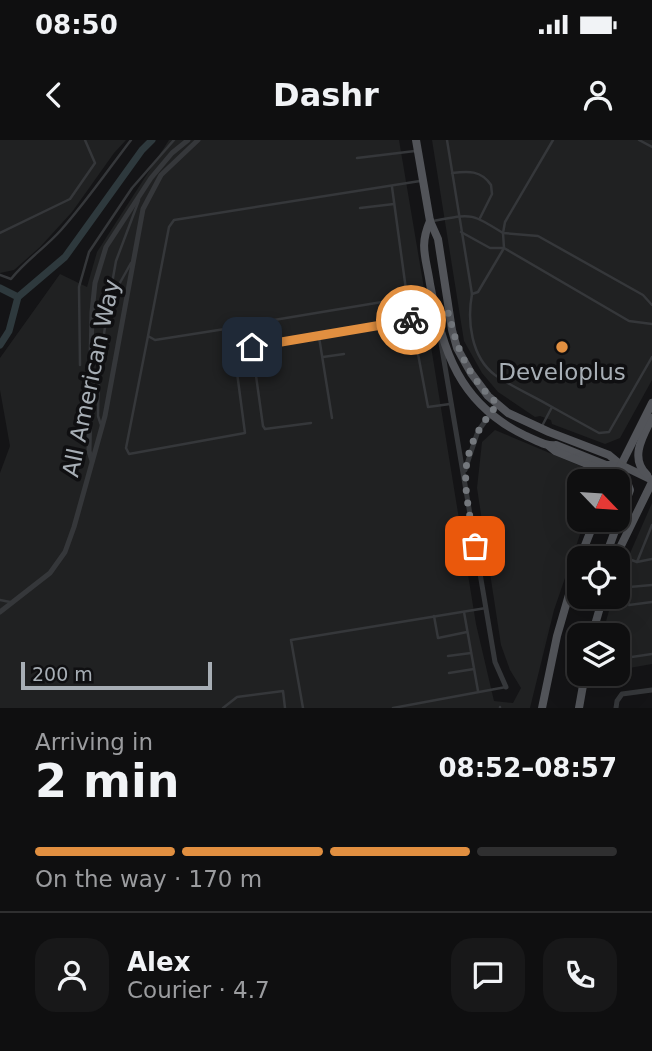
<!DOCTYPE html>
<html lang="en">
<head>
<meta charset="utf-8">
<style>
  :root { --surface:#0f0f10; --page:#181819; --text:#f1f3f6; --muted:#9b9c9f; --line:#2f2f30; --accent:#e18f40 }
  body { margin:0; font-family:"DejaVu Sans",sans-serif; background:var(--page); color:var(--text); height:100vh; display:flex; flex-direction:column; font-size:26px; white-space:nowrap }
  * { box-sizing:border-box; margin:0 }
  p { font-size:23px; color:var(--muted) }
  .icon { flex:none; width:38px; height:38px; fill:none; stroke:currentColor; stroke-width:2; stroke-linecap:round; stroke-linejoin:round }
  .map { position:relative; height:568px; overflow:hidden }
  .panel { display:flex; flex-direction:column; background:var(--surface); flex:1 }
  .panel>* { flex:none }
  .needle { width:46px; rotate:115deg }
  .tools { position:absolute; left:567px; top:329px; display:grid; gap:14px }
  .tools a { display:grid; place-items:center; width:63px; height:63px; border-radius:14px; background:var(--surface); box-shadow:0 7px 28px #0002,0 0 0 2px var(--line); font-size:35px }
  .scale { position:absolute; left:21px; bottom:18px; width:191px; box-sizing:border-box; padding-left:7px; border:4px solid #a7aeb5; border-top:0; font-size:19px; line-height:24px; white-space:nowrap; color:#a7aeb5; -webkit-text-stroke:5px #0f0f11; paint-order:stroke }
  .pin { position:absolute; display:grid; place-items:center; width:60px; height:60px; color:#fff; margin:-30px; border-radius:14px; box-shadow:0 4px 10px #0006 }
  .courier { position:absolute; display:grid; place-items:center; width:70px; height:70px; margin:-35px; border:5px solid #e18f40; border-radius:50%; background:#fff; color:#222; box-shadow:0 2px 9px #0007 }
  .overview em { font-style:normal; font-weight:700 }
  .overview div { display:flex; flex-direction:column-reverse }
  .overview { display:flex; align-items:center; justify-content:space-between; height:119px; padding:0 35px }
  h1 { font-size:46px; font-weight:700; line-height:52px }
  .bar { display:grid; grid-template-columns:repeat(4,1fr); gap:10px 7px; align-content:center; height:84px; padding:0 35px }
  .bar i { height:9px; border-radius:5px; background:var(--line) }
  .bar .active { background:var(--accent) }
  .bar p { grid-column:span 4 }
  .line { display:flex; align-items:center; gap:18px; padding:0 35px; border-top:2px solid var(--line) }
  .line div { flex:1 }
  .round { display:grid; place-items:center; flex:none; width:74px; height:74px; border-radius:21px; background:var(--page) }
  .status { display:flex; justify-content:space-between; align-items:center; height:49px; padding:0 35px; background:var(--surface); direction:ltr }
  .status svg { height:19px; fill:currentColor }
  header { display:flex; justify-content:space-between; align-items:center; height:91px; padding:0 35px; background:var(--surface); font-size:32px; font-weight:700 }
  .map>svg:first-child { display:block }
</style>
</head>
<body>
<div class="status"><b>08:50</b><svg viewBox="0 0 49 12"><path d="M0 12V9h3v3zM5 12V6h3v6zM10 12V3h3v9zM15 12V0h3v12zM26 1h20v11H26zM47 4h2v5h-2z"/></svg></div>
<header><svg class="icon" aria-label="back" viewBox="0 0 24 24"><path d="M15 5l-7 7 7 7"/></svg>Dashr<svg class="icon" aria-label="person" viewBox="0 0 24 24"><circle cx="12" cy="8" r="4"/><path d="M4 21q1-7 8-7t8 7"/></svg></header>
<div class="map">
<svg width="652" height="568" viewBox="0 0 652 568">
  <rect width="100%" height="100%" fill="#141416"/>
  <g fill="#202122">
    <path d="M0 0H126L114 13 72 72 40 107 14 130 0 133Z"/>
    <path d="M169 0H399L426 160 419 171 423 190 429 194 476 484 494 561 513 563 521 548 510 530 501 505 477 348 482 302 495 290 595 332 599 341H579V380H585L554 470 530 568H0V333L10 306 0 250V218L60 134 87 147 97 112Z"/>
    <path d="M432 0H652V240L620 298 605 304 552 284 551 280 540 276 535 277 498 252 482 233 464 201Z"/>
    <path d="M652 363V524L618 530V495H602L613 457H618V443L621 434Z"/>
  </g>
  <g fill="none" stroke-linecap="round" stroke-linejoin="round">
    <g stroke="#2e393d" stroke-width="7">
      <path d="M0 148 18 157"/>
      <path d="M0 205 9 191 18 157 65 117 142 10 152 0"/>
    </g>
    <g stroke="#35373a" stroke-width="2.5">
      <path d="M447 0 472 154C467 181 471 217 495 235 512 247 534 256 552 267"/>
      <path d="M553 0 505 82 503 93 538 96 643 155 652 165"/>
      <path d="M639 0 652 7"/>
      <path d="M357 18 415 11"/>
      <path d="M452 33C468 31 481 30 491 45L492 54 480 78"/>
      <path d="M360 68 394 64"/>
      <path d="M433 81C472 74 469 72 503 93L504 108 629 181 652 184"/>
      <path d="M461 92 490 108H504L478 152 472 154"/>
      <path d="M0 93 70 59 95 23 85 0"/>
      <path d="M0 135 11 139C26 120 45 108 61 90 86 62 108 30 131 0"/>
      <path d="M112 157 131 123"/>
      <path d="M412 182 428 267 450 264"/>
      <path d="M391 184 388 161 407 157 392 47"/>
      <path d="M148 196 126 308 129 314 245 293 236 225 246 208 225 189 155 200 148 196 169 87 174 80 420 41"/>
      <path d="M319 197 332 278"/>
      <path d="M257 206 256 183 388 161"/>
      <path d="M252 207 263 286 265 289 311 283"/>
      <path d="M323 217 344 214"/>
      <path d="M80 225 79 147 89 112 132 48 174 0"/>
      <path d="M93 246 98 229"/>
      <path d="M101 285 98 276 99 226 111 149 116 121 139 60"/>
      <path d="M542 286 552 267 599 293 609 292 652 217"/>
      <path d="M618 415 637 422 652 385"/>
      <path d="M637 422 652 419"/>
      <path d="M618 448 652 445"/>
      <path d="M626 449 629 465 652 462"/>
      <path d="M0 460 10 462"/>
      <path d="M464 472 478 551"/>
      <path d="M434 476 438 498 467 492"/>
      <path d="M448 516 471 513"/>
      <path d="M618 519 652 514"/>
      <path d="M449 533 474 529"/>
      <path d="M500 567V568"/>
      <path d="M223 568 237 557 283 551 285 568"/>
      <path d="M303 568 291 500 486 468"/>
      <path d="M393 568 506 547"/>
    </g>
    <g stroke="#35373a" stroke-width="5">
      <path d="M440 197 495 522 506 547"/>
      <path d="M246 208 449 174"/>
      <path d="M92 321 89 311 92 172 95 143 106 107 151 38 172 13 188 0"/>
      <path d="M465 330 478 291 498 264"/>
      <path d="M0 472 50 433 65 412 74 387 105 276 143 69 161 35 198 0"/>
      <path d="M616 568 617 561 622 554 652 550"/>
    </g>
    <g stroke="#525459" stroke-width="8">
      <path d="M416 0 430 81 438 99 452 190 457 208 471 233 488 256 508 273 549 292 609 315 621 325 652 340"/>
      <path d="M430 81C419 106 426 117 430 144 443 212 459 264 526 296 536 300 546 307 556 305L606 325H621"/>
      <path d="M549 306 555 311 602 330 605 333 606 341"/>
      <path d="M647 335C629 318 643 296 652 278"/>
      <path d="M613 341 652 263"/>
      <path d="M580 418 595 380"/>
      <path d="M605 418 630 350 621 326"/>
      <path d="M615 418 652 342"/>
      <path d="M592 495 603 457"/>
      <path d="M542 568 557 496 579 420"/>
      <path d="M579 568 585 534"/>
    </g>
  </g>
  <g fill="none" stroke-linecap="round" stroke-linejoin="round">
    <path stroke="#74787d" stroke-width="7" stroke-dasharray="0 12.6" d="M411 180 449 173C456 209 470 240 498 264 453 316 465 345 475 406"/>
    <path stroke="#e18f40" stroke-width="9" d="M252 207 411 180"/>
  </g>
  <circle fill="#e18f40" stroke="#0f0f11" stroke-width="2.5" cx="562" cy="207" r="7"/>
  <g text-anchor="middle" stroke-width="7" stroke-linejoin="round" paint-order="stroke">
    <g font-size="23" fill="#a7aeb5" stroke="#0f0f11">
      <text x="562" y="240">Developlus</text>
    </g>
    <g font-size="23" fill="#a7aeb5" stroke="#0f0f11">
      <text transform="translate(91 238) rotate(-78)" y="8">All American Way</text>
    </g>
  </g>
</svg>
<div class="tools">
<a><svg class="needle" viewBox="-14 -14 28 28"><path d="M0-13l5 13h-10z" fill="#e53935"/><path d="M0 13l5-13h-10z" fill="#9b9c9f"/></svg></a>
<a><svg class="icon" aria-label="locate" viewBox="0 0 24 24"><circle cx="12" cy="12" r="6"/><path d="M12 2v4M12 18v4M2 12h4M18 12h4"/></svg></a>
<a><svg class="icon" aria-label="layers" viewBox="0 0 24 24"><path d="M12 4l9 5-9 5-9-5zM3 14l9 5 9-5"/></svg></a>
</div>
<div class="scale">200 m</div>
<div class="pin" style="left:475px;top:406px;background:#ea580c"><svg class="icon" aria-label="bag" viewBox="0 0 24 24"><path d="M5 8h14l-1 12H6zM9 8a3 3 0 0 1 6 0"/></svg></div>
<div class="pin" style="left:252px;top:207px;background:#1f2937"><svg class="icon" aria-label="home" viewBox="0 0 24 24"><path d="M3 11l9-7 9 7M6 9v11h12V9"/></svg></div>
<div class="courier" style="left:411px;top:180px"><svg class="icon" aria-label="bike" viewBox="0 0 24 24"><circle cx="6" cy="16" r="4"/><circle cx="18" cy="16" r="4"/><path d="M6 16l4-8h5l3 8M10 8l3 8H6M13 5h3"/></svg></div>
</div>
<section class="panel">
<div class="overview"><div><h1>2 min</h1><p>Arriving in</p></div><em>08:52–08:57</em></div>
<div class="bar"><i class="active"></i><i class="active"></i><i class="active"></i><i></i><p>On the way · 170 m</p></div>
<div class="line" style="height:126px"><a class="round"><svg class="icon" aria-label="person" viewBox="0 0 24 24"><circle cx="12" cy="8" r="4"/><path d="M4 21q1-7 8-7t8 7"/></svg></a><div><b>Alex</b><p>Courier · 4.7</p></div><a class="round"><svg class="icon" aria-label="chat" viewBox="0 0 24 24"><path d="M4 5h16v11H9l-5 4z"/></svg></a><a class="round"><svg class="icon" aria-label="phone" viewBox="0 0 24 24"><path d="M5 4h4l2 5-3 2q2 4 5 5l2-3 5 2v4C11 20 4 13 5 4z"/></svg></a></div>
</section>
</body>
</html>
